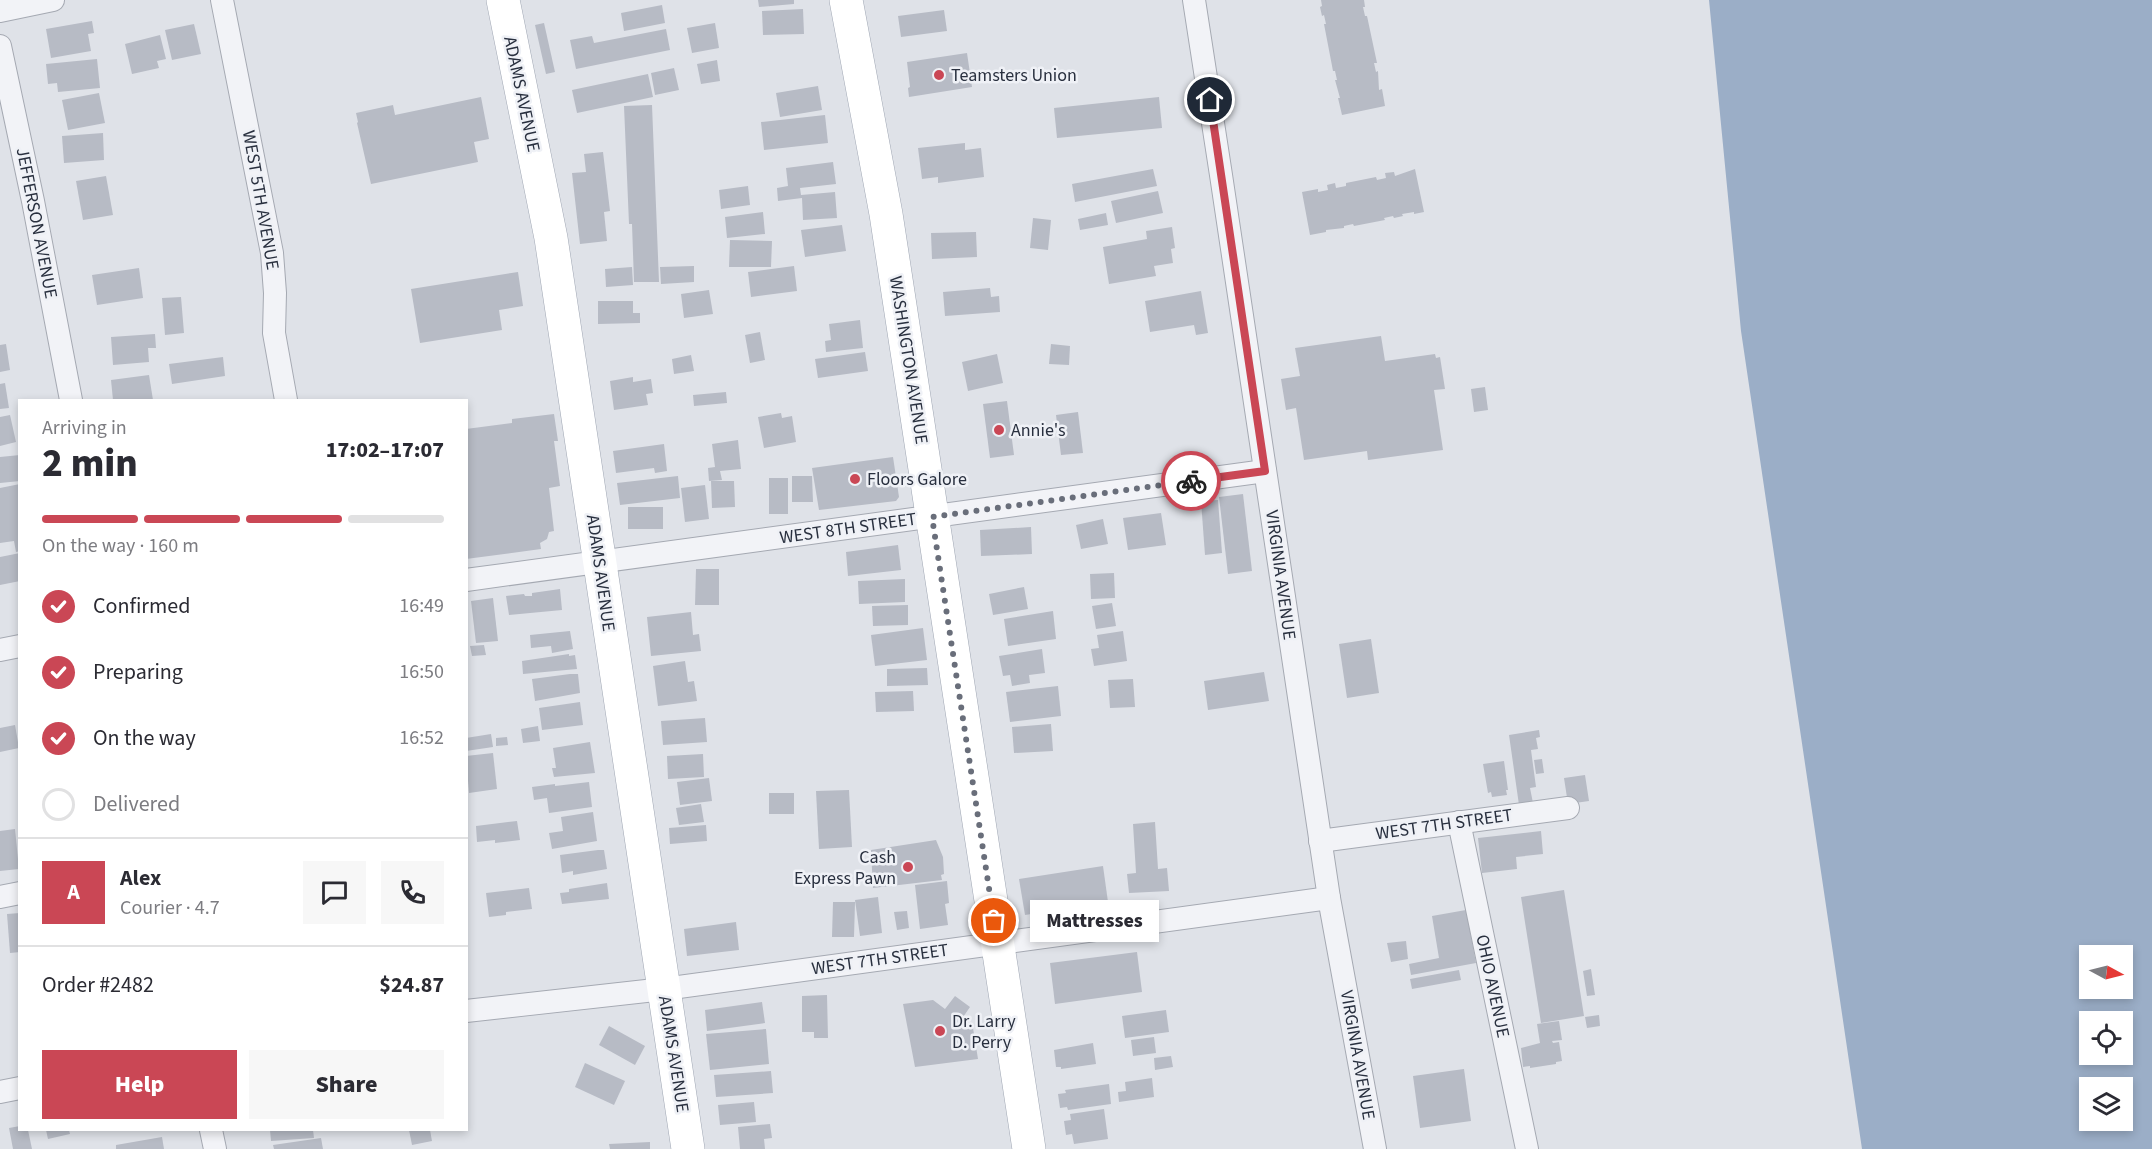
<!DOCTYPE html>
<html lang="en">
<head>
<meta charset="utf-8">
<style>
  :root { --surface:#fff; --page:#f7f7f7; --text:#2b2b33; --muted:#7c7c81; --line:#e1e1e2; --accent:#ca4755 }
  body { margin:0; font-family:"Source Sans 3",sans-serif; background:var(--page); color:var(--text); height:100vh; display:flex; flex-direction:column; font-size:22px; white-space:nowrap }
  * { box-sizing:border-box; margin:0 }
  p { font-size:20px; color:var(--muted) }
  .icon { flex:none; width:33px; height:33px; fill:none; stroke:currentColor; stroke-width:2; stroke-linecap:round; stroke-linejoin:round }
  .map { position:relative; flex:1; overflow:hidden }
  .drawer { position:absolute; left:18px; top:399px; width:450px; height:732px; display:flex; flex-direction:column; background:var(--surface); border-radius:0px; box-shadow:0 3px 9px #0003 }
  .drawer>* { flex:none }
  .needle { width:39px; rotate:97deg }
  .controls { position:absolute; left:2079px; top:945px; display:grid; gap:12px }
  .controls a { display:grid; place-items:center; width:54px; height:54px; border-radius:0px; background:var(--surface); box-shadow:0 3px 9px #0003; font-size:30px }
  .pin { position:absolute; display:grid; place-items:center; width:51px; height:51px; color:#fff; margin:-26px; border:3px solid #fff; border-radius:50%; box-shadow:0 2px 6px #0007 }
  .courier { position:absolute; display:grid; place-items:center; width:60px; height:60px; margin:-30px; border:4px solid #ca4755; border-radius:50%; background:#fff; color:#222; box-shadow:0 2px 8px #0007 }
  .bubble { position:absolute; height:42px; border-radius:0px; background:var(--surface); box-shadow:0 3px 9px #0003; font-size:20px; font-weight:800; line-height:42px; text-align:center }
  .headline em { font-style:normal; font-weight:800 }
  .headline div { display:flex; flex-direction:column-reverse }
  .headline { display:flex; align-items:center; justify-content:space-between; height:102px; padding:0 24px }
  h1 { font-size:39px; font-weight:800; line-height:45px }
  .bar { display:grid; grid-template-columns:repeat(4,1fr); gap:9px 6px; align-content:center; height:72px; padding:0 24px }
  .bar i { height:8px; border-radius:4px; background:var(--line) }
  .bar .active { background:var(--accent) }
  .bar p { grid-column:span 4 }
  .line { display:flex; align-items:center; gap:15px; padding:0 24px; border-top:2px solid var(--line) }
  .line div { flex:1 }
  .round { display:grid; place-items:center; flex:none; width:63px; height:63px; border-radius:0px; background:var(--page) }
  ol { padding:0 24px; list-style:none }
  li { display:flex; align-items:center; gap:18px; height:66px }
  li p { margin-inline-start:auto }
  li .icon { padding:6px; border-radius:50%; background:var(--accent); color:#fff; stroke-width:4 }
  li:last-child { color:var(--muted) }
  li i { width:33px; height:33px; border:3px solid var(--line); border-radius:50% }
  .primary-button { display:flex; gap:12px; margin-top:auto; padding:12px 24px }
  .primary-button a { flex:1; height:69px; border-radius:0px; background:var(--accent); color:#fff; font-size:24px; font-weight:800; line-height:69px; text-align:center }
  .primary-button a+a { background:var(--page); color:var(--text) }
  .map>svg:first-child { display:block }
</style>
</head>
<body>
<div class="map">
<svg width="2152" height="1149" viewBox="0 0 2152 1149">
  <rect width="100%" height="100%" fill="#dfe2e8"/>
  <path fill="#9baec7" fill-rule="evenodd" d="M1709 0H2152V1149H1862L1741 331ZM2090 956H2122V988H2090ZM2090 1022H2122V1054H2090ZM2090 1088H2122V1120H2090Z"/>
  <g fill="#b7bbc5">
    <path d="M758 0H794V4L759 7Z"/>
    <path d="M1321 0H1364L1365 7H1363L1365 16H1367L1377 63H1374L1376 72 1378 71 1379 90 1382 89 1385 106 1342 115 1338 98H1340L1335 80H1337L1335 71H1333L1324 24H1326L1324 15 1322 16 1320 7 1322 6Z"/>
    <path d="M662 5 665 23 624 31 621 13Z"/>
    <path d="M803 9 804 34 763 35 762 11Z"/>
    <path d="M944 10 947 31 901 37 898 16Z"/>
    <path d="M92 21 94 33 88 34 91 51 51 58 46 29Z"/>
    <path d="M544 23 555 72 546 74 535 25Z"/>
    <path d="M715 23 719 48 692 53 687 28Z"/>
    <path d="M194 24 201 54 172 60 165 30Z"/>
    <path d="M666 29 670 50 576 69 570 40 592 36 594 43Z"/>
    <path d="M160 35 166 59 157 61 159 68 132 74 125 44Z"/>
    <path d="M967 53 972 87 909 97 908 88 910 87 907 62Z"/>
    <path d="M97 59 100 88 58 92 57 83 48 84 46 64Z"/>
    <path d="M717 60 720 81 701 84 697 64Z"/>
    <path d="M674 68 679 90 655 95 651 73Z"/>
    <path d="M648 74 653 97 577 113 572 90Z"/>
    <path d="M818 86 822 110 780 117 776 93Z"/>
    <path d="M99 93 105 123 68 130 62 100Z"/>
    <path d="M481 97 489 139 474 142 478 162 371 184 357 123 358 122 356 113 393 105 395 115Z"/>
    <path d="M1159 97 1162 128 1057 138 1054 108Z"/>
    <path d="M652 105 659 282H634L632 224H629L624 106Z"/>
    <path d="M825 115 828 143 764 150 761 122Z"/>
    <path d="M103 133 104 160 64 163 62 136Z"/>
    <path d="M965 143V150L981 148 984 177 938 183V177L922 179 918 148Z"/>
    <path d="M603 152 610 211 604 212 607 241 580 244 572 173 586 172 584 154Z"/>
    <path d="M833 162 836 184 800 188 801 195 835 192 837 218 803 220 802 198 778 201 777 188 788 186 786 168Z"/>
    <path d="M1153 169 1157 186 1075 202 1072 184Z"/>
    <path d="M1415 169 1424 212 1414 214V212L1402 214 1403 216 1394 218 1393 216 1384 218 1385 220 1354 226 1353 224 1344 226V228L1326 230V232L1310 235 1302 192 1318 189V192L1328 190 1327 185 1335 183 1336 188 1346 186V183L1376 177 1377 180 1386 178 1385 173 1394 172 1395 176Z"/>
    <path d="M106 176 113 215 83 220 76 181Z"/>
    <path d="M748 186 750 205 721 209 719 190Z"/>
    <path d="M1158 191 1163 213 1116 223 1111 201Z"/>
    <path d="M763 212 765 234 727 238 725 217Z"/>
    <path d="M1106 213 1108 225 1080 230 1078 219Z"/>
    <path d="M1033 218 1051 220 1048 250 1030 248Z"/>
    <path d="M842 225 846 251 805 257 801 230Z"/>
    <path d="M1172 227 1175 248 1171 249 1173 263 1154 266 1156 276 1109 284 1103 247 1147 239 1146 231Z"/>
    <path d="M976 232 977 257 932 259 931 233Z"/>
    <path d="M730 240 772 241 771 267H729Z"/>
    <path d="M694 266V282L661 284 660 267Z"/>
    <path d="M794 266 797 291 751 297 748 272Z"/>
    <path d="M632 267 633 285 606 287 605 269Z"/>
    <path d="M139 268 143 298 97 305 92 275Z"/>
    <path d="M518 272 523 306 499 310 502 330 420 343 411 289Z"/>
    <path d="M990 288 991 297 999 296 1000 312 945 316 943 292Z"/>
    <path d="M709 290 713 314 684 318 681 294Z"/>
    <path d="M1201 291 1208 333 1196 335 1194 325 1150 332 1145 301Z"/>
    <path d="M181 297 184 333 165 335 162 298Z"/>
    <path d="M598 301H633V313H640V323L598 324Z"/>
    <path d="M860 320 863 348 826 352 825 341 831 340 829 324Z"/>
    <path d="M760 332 765 360 750 363 745 335Z"/>
    <path d="M155 334 156 348H148L149 362 113 365 111 337Z"/>
    <path d="M1381 336 1385 361 1435 354 1436 358 1440 357 1445 389 1434 390 1443 450 1368 460 1367 451 1304 460 1296 408 1286 410 1281 379 1300 376 1295 348Z"/>
    <path d="M6 344 10 370 0 372V345Z"/>
    <path d="M1051 344 1070 346 1069 365 1049 364Z"/>
    <path d="M865 352 868 371 818 378 815 359Z"/>
    <path d="M997 354 1003 383 968 391 962 362Z"/>
    <path d="M691 355 694 371 674 374 672 359Z"/>
    <path d="M223 357 225 376 172 384 169 364Z"/>
    <path d="M149 375 153 400H113L111 380Z"/>
    <path d="M633 377V382L651 379 653 393 646 394 648 405 614 410 610 381Z"/>
    <path d="M5 383 9 408 0 409V384Z"/>
    <path d="M1485 387 1488 410 1474 412 1471 389Z"/>
    <path d="M726 392 727 403 694 406 693 395Z"/>
    <path d="M1007 401 1014 455 990 458 983 404Z"/>
    <path d="M1078 412 1083 453 1061 455 1056 415Z"/>
    <path d="M781 413 782 418 792 416 796 442 764 448 758 417Z"/>
    <path d="M554 414 558 441H554L560 486 549 488 554 531 549 532 547 539 540 543 541 549 466 559V429L512 423V419Z"/>
    <path d="M10 415 16 442 0 446V417Z"/>
    <path d="M738 440 741 469 720 471 722 480 709 481 708 468 715 467 712 444Z"/>
    <path d="M664 444 667 471 655 473 654 468 616 473 613 451Z"/>
    <path d="M20 455V481L0 483V457Z"/>
    <path d="M893 457 899 497 896 501 819 510 812 468Z"/>
    <path d="M678 476 680 498 620 505 617 483Z"/>
    <path d="M792 476H812L813 502H792Z"/>
    <rect x="769" y="478" width="19" height="36"/>
    <path d="M711 481H734L735 507 712 508Z"/>
    <path d="M20 484V551L16 552 14 541 0 543V488Z"/>
    <path d="M705 485 709 519 685 522 681 488Z"/>
    <path d="M1243 494 1252 571 1228 574 1219 497Z"/>
    <path d="M1218 500 1222 553 1205 555 1201 501Z"/>
    <rect x="628" y="507" width="35" height="22"/>
    <path d="M1161 513 1166 545 1128 550 1123 518Z"/>
    <path d="M1103 519 1108 544 1081 549 1076 525Z"/>
    <path d="M1031 527 1032 554 981 556 980 530Z"/>
    <path d="M898 545 901 570 848 576 846 552Z"/>
    <path d="M20 553V581L0 585V557Z"/>
    <path d="M696 569H719V605H695Z"/>
    <path d="M1114 573 1115 598 1091 599 1090 574Z"/>
    <path d="M905 579V602L859 604 858 581Z"/>
    <path d="M1024 587 1028 609 993 615 989 594Z"/>
    <path d="M560 589 562 610 509 615 506 596 524 594 525 596H532V593Z"/>
    <path d="M493 598 498 641 476 643 471 601Z"/>
    <path d="M1112 603 1116 626 1096 629 1092 606Z"/>
    <path d="M908 605V625L873 626 872 606Z"/>
    <path d="M1053 611 1056 639 1008 646 1004 619Z"/>
    <path d="M691 612 693 635 699 634 701 651 651 656 647 617Z"/>
    <path d="M923 628 927 660 875 666 871 635Z"/>
    <path d="M570 631 573 649 552 653 551 646 531 648 530 635Z"/>
    <path d="M1123 631 1127 661 1094 666 1091 649 1099 648 1097 635Z"/>
    <path d="M1371 639 1379 693 1347 698 1339 644Z"/>
    <path d="M484 645 486 655 472 656 470 646Z"/>
    <path d="M1042 649 1045 673 1029 675 1030 683 1012 686 1010 675 1003 676 999 656Z"/>
    <path d="M569 654V656L575 655 577 669 523 674 522 661Z"/>
    <path d="M685 661 688 682 694 681 697 701 658 706 653 666Z"/>
    <path d="M927 668 928 685 887 686V669Z"/>
    <path d="M1264 672 1269 701 1208 710 1204 681Z"/>
    <path d="M570 674H578L580 693 535 701 532 679Z"/>
    <path d="M1133 679 1135 707 1110 708 1108 680Z"/>
    <path d="M1058 686 1061 716 1010 722 1006 692Z"/>
    <path d="M913 691 914 711 876 712 875 692Z"/>
    <path d="M580 702 583 725 542 730 539 708Z"/>
    <path d="M705 718 707 742 663 745 661 721Z"/>
    <path d="M1051 724 1053 751 1014 753 1012 727Z"/>
    <path d="M15 725 19 748 0 752V728Z"/>
    <path d="M538 726 540 741 523 743 521 729Z"/>
    <path d="M1539 730 1540 737 1536 738 1538 749 1531 750 1536 787 1530 788 1533 803 1519 805 1509 735Z"/>
    <path d="M491 734 493 747 466 751V738Z"/>
    <path d="M507 737 508 745 496 746V738Z"/>
    <path d="M590 742 595 773 554 777 552 768H556L553 748Z"/>
    <path d="M493 753 497 789 469 793 466 756Z"/>
    <path d="M703 754 704 777 668 779 667 756Z"/>
    <path d="M1542 759 1544 773 1536 774 1534 760Z"/>
    <path d="M1504 761 1508 790H1506L1507 795 1492 797 1491 792 1488 793 1483 764Z"/>
    <path d="M1585 775 1589 801 1568 804 1564 778Z"/>
    <path d="M709 778 712 801 680 805 677 782Z"/>
    <path d="M589 782 592 807 549 813 547 798 534 800 532 787 555 784V786Z"/>
    <path d="M849 790 852 847 819 849 816 791Z"/>
    <rect x="769" y="793" width="25" height="21"/>
    <path d="M701 804 704 822 679 825 676 808Z"/>
    <path d="M593 812 597 841 552 849 549 833 563 831 561 817Z"/>
    <path d="M517 821 520 840 495 843V840L477 842 476 826Z"/>
    <path d="M1155 822 1158 869 1167 868 1169 891 1129 893 1127 874 1136 873 1133 824Z"/>
    <path d="M706 825 707 841 670 844 669 828Z"/>
    <path d="M15 829 19 869 0 871V831Z"/>
    <path d="M1541 831 1543 854 1516 857 1517 869 1482 873 1478 838Z"/>
    <path d="M936 840 943 857 944 874 941 875 942 880 873 888 871 850Z"/>
    <path d="M598 850H604L607 869 573 875V871L562 873 560 855Z"/>
    <path d="M1103 866 1108 902 1025 915 1019 879Z"/>
    <path d="M947 881 949 903 945 904 948 925 920 929 915 885Z"/>
    <path d="M607 883 609 899 562 904 560 893 569 892V889Z"/>
    <path d="M529 888 532 909 506 912V915L489 917 486 893Z"/>
    <path d="M1564 890 1584 1016 1541 1023 1521 897Z"/>
    <path d="M878 897 882 933 860 936 855 900Z"/>
    <path d="M833 902H855L854 937H832Z"/>
    <path d="M1466 910 1476 963 1411 975 1409 964 1439 958 1432 916Z"/>
    <path d="M907 911 909 928 897 930 894 912Z"/>
    <path d="M20 913V952L10 953 7 914Z"/>
    <path d="M736 922 739 950 687 956 684 929Z"/>
    <path d="M1406 941 1408 959 1391 962 1387 943Z"/>
    <path d="M1137 952 1142 992 1055 1004 1050 963Z"/>
    <path d="M1591 969 1595 995 1587 996 1583 971Z"/>
    <path d="M1459 970 1461 980 1412 989 1410 979Z"/>
    <path d="M827 995 828 1038H814V1032H802V996Z"/>
    <path d="M955 996 970 1007 961 1020 973 1028 978 1059 915 1067 903 1004 933 1000 945 1009Z"/>
    <path d="M762 1002 765 1023 707 1031 705 1010Z"/>
    <path d="M1166 1010 1169 1032 1125 1038 1122 1016Z"/>
    <path d="M1599 1015 1600 1026 1587 1028 1585 1017Z"/>
    <path d="M1559 1021 1562 1040 1552 1041 1553 1043 1559 1042 1562 1061 1556 1062V1064L1530 1068V1066L1523 1067 1521 1048 1540 1043 1537 1024Z"/>
    <path d="M609 1026 645 1046 635 1065 599 1045Z"/>
    <path d="M766 1029 769 1064 710 1070 706 1034Z"/>
    <path d="M1154 1037 1156 1053 1133 1056 1131 1040Z"/>
    <path d="M1093 1043 1096 1064 1061 1069V1067H1056L1054 1050Z"/>
    <path d="M1171 1056 1173 1067 1155 1070 1154 1058Z"/>
    <path d="M585 1063 625 1081 614 1105 575 1087Z"/>
    <path d="M1464 1069 1471 1121 1420 1128 1413 1076Z"/>
    <path d="M771 1071 773 1093 716 1097 714 1075Z"/>
    <path d="M1152 1078 1154 1097 1119 1102 1118 1092 1126 1091 1125 1082Z"/>
    <path d="M1109 1084 1111 1104 1068 1110 1067 1107 1060 1108 1058 1094 1066 1093 1065 1090Z"/>
    <path d="M754 1102 756 1122 720 1125 718 1105Z"/>
    <path d="M1104 1109 1108 1139 1074 1144 1072 1134 1066 1135 1064 1121 1071 1120 1070 1114Z"/>
    <path d="M770 1124 772 1138 764 1139 765 1149H740L738 1127Z"/>
    <path d="M20 1126V1130H28L32 1149H13L9 1128Z"/>
    <path d="M46 1130H69L70 1134 48 1139Z"/>
    <path d="M270 1130H313L314 1138 271 1141Z"/>
    <path d="M409 1130H430L432 1141 412 1145Z"/>
    <path d="M162 1137 164 1149H116V1145Z"/>
    <path d="M321 1138 323 1149H274L273 1145Z"/>
    <path d="M650 1142V1149H610L609 1144Z"/>
  </g>
  <g fill="none" stroke-linecap="round" stroke-linejoin="round">
    <g stroke="#a5a9b2" stroke-width="24">
      <g id="street">
        <path d="M222 0 272 253 275 293 274 333 286 400"/>
        <path d="M1194 0 1221 175 1329 898 1375 1149"/>
        <path d="M0 11 53 0"/>
        <path d="M0 46 33 201 71 400"/>
        <path d="M466 580 1265 471"/>
        <path d="M0 650 20 646"/>
        <path d="M1459 822 1527 1149"/>
        <path d="M1320 841 1568 808"/>
        <path d="M0 897 20 893"/>
        <path d="M466 1011 664 989 1329 898"/>
        <path d="M0 1092 20 1088"/>
        <path d="M211 1130 215 1149"/>
      </g>
    </g>
    <g stroke="#9fa6b3" stroke-width="34">
      <g id="primary">
        <path d="M503 0 551 238 688 1149"/>
        <path d="M846 0 886 214 1029 1149"/>
      </g>
    </g>
    <use href="#street" stroke="#f2f3f7" stroke-width="22"/>
    <use href="#primary" stroke="#fff" stroke-width="33"/>
  </g>
  <g fill="none" stroke-linecap="round" stroke-linejoin="round">
    <path stroke="#696e7a" stroke-width="6" stroke-dasharray="0 10.8" d="M994 921 932 517 1191 481"/>
    <path stroke="#ca4755" stroke-width="8" d="M1191 481 1265 471 1210 100"/>
  </g>
  <g fill="#ca4755" stroke="#eff1f6" stroke-width="2">
    <circle cx="939" cy="75" r="6"/>
    <circle cx="999" cy="430" r="6"/>
    <circle cx="855" cy="479" r="6"/>
    <circle cx="908" cy="867" r="6"/>
    <circle cx="940" cy="1031" r="6"/>
  </g>
  <g text-anchor="middle" stroke-width="5" stroke-linejoin="round" paint-order="stroke">
    <g font-size="18" fill="#29303f" stroke="#eff1f6" text-anchor="start">
      <text x="951" y="81">Teamsters Union</text>
      <text x="1011" y="436">Annie's</text>
      <text x="867" y="485">Floors Galore</text>
      <text x="896" y="863" text-anchor="end">Cash<tspan x="896" dy="21">Express Pawn</tspan></text>
      <text x="952" y="1027">Dr. Larry<tspan x="952" dy="21">D. Perry</tspan></text>
    </g>
    <g font-size="18" fill="#29303f" stroke="#eff1f6">
      <text transform="translate(522 94) rotate(78)" y="6">ADAMS AVENUE</text>
      <text transform="translate(261 200) rotate(80)" y="6">WEST 5TH AVENUE</text>
      <text transform="translate(37 223) rotate(79)" y="6">JEFFERSON AVENUE</text>
      <text transform="translate(909 360) rotate(81)" y="6">WASHINGTON AVENUE</text>
      <text transform="translate(848 528) rotate(-8)" y="6">WEST 8TH STREET</text>
      <text transform="translate(601 573) rotate(82)" y="6">ADAMS AVENUE</text>
      <text transform="translate(1281 575) rotate(82)" y="6">VIRGINIA AVENUE</text>
      <text transform="translate(1444 824) rotate(-8)" y="6">WEST 7TH STREET</text>
      <text transform="translate(880 959) rotate(-8)" y="6">WEST 7TH STREET</text>
      <text transform="translate(1493 986) rotate(78)" y="6">OHIO AVENUE</text>
      <text transform="translate(674 1054) rotate(81)" y="6">ADAMS AVENUE</text>
      <text transform="translate(1358 1055) rotate(80)" y="6">VIRGINIA AVENUE</text>
    </g>
  </g>
</svg>
<div class="controls">
<a><svg class="needle" viewBox="-14 -14 28 28"><path d="M0-13l5 13h-10z" fill="#e53935"/><path d="M0 13l5-13h-10z" fill="#7c7c81"/></svg></a>
<a><svg class="icon" aria-label="locate" viewBox="0 0 24 24"><circle cx="12" cy="12" r="6"/><path d="M12 2v4M12 18v4M2 12h4M18 12h4"/></svg></a>
<a><svg class="icon" aria-label="layers" viewBox="0 0 24 24"><path d="M12 4l9 5-9 5-9-5zM3 14l9 5 9-5"/></svg></a>
</div>
<div class="pin" style="left:994px;top:921px;background:#ea580c"><svg class="icon" aria-label="bag" viewBox="0 0 24 24"><path d="M5 8h14l-1 12H6zM9 8a3 3 0 0 1 6 0"/></svg></div>
<div class="pin" style="left:1210px;top:100px;background:#1f2937"><svg class="icon" aria-label="home" viewBox="0 0 24 24"><path d="M3 11l9-7 9 7M6 9v11h12V9"/></svg></div>
<div class="courier" style="left:1191px;top:481px"><svg class="icon" aria-label="bike" viewBox="0 0 24 24"><circle cx="6" cy="16" r="4"/><circle cx="18" cy="16" r="4"/><path d="M6 16l4-8h5l3 8M10 8l3 8H6M13 5h3"/></svg></div>
<div class="bubble" style="left:1030px;top:900px;width:129px">Mattresses</div>
<section class="drawer">
<div class="headline"><div><h1>2 min</h1><p>Arriving in</p></div><em>17:02–17:07</em></div>
<div class="bar"><i class="active"></i><i class="active"></i><i class="active"></i><i></i><p>On the way · 160 m</p></div>
<ol>
<li><svg class="icon" aria-label="check" viewBox="0 0 24 24"><path d="M5 12l5 5 9-10"/></svg>Confirmed<p>16:49</p></li>
<li><svg class="icon" aria-label="check" viewBox="0 0 24 24"><path d="M5 12l5 5 9-10"/></svg>Preparing<p>16:50</p></li>
<li><svg class="icon" aria-label="check" viewBox="0 0 24 24"><path d="M5 12l5 5 9-10"/></svg>On the way<p>16:52</p></li>
<li><i></i>Delivered</li>
</ol>
<div class="line" style="height:108px"><b class="round" style="background:var(--accent);color:#fff">A</b><div><b>Alex</b><p>Courier · 4.7</p></div><a class="round"><svg class="icon" aria-label="chat" viewBox="0 0 24 24"><path d="M4 5h16v11H9l-5 4z"/></svg></a><a class="round"><svg class="icon" aria-label="phone" viewBox="0 0 24 24"><path d="M5 4h4l2 5-3 2q2 4 5 5l2-3 5 2v4C11 20 4 13 5 4z"/></svg></a></div>
<div class="line" style="height:78px"><div>Order #2482</div><b>$24.87</b></div>
<div class="primary-button"><a>Help</a><a>Share</a></div>
</section>
</div>
</body>
</html>
